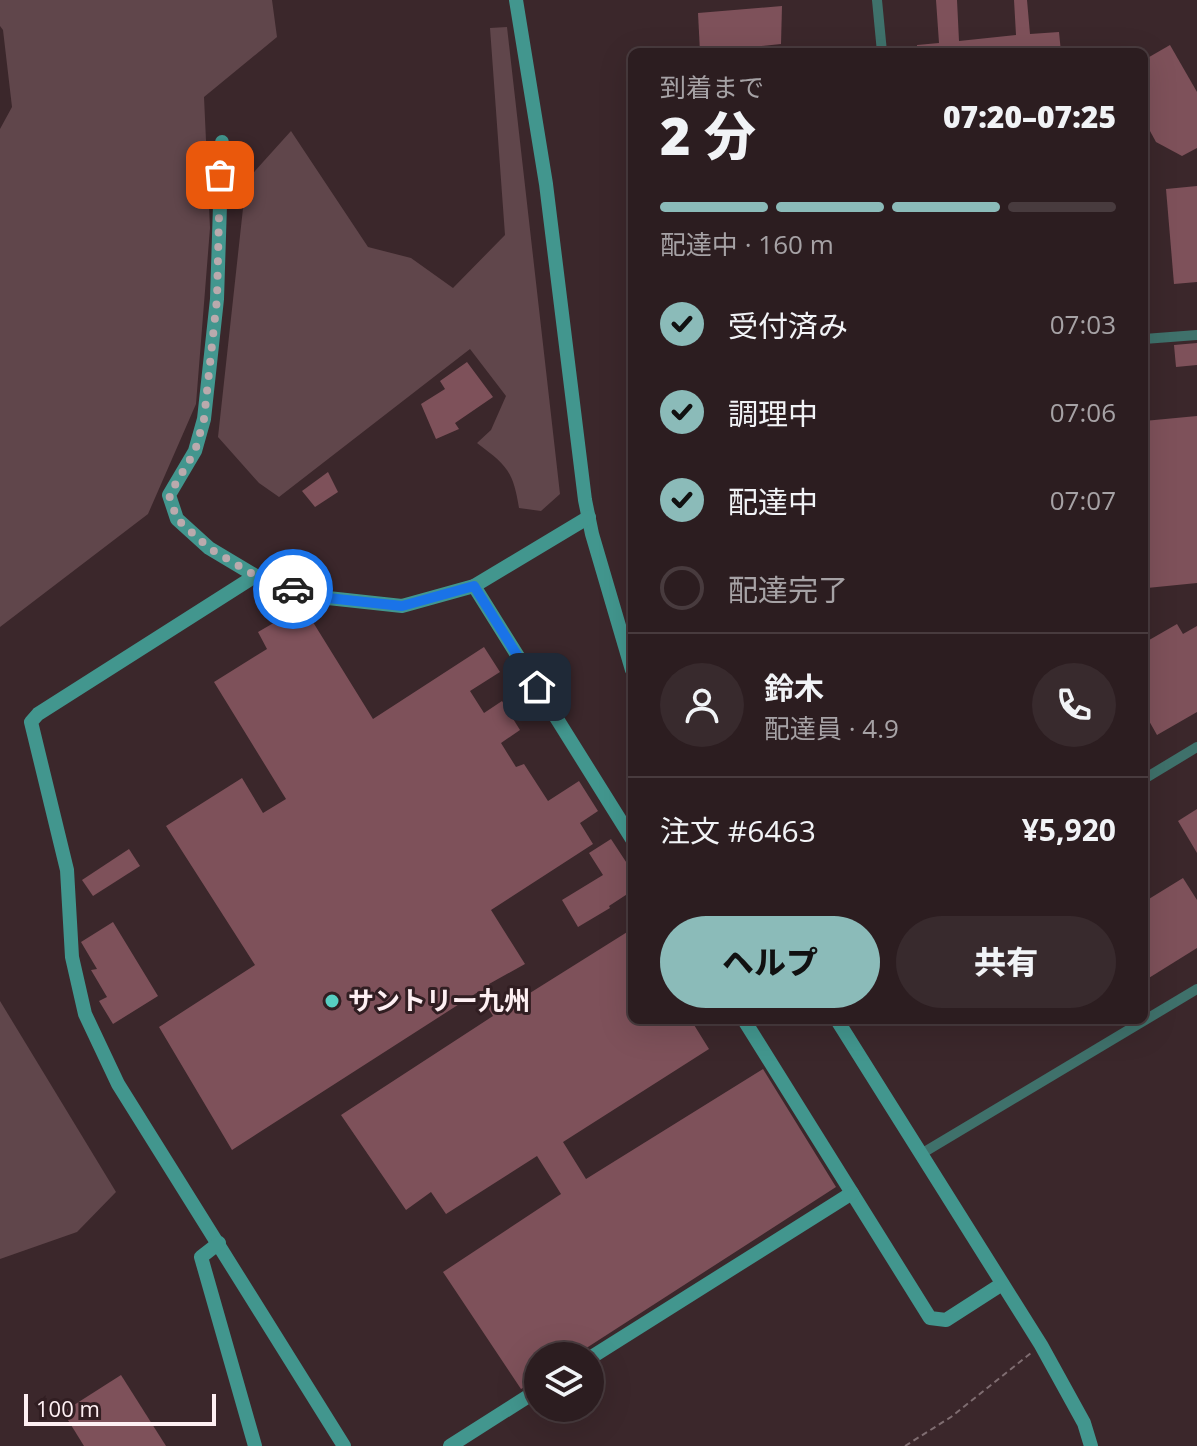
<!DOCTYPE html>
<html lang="ja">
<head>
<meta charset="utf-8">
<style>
  :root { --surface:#2c1d20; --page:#382a2d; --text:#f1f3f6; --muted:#a6a2a5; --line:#483b3e; --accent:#8bbbb9 }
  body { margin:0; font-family:"Open Sans","Noto Sans JP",sans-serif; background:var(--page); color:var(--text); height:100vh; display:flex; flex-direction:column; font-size:30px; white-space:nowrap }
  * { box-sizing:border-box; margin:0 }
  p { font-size:26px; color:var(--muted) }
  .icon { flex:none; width:44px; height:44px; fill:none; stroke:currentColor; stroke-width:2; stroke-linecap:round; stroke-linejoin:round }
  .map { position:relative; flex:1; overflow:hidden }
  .sheet { position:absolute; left:628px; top:48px; width:520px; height:976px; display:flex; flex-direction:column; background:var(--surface); border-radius:12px; box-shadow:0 8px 32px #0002,0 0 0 2px var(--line) }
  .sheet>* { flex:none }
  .fabs { position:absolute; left:524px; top:1342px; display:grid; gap:16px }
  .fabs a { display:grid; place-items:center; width:80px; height:80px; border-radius:50%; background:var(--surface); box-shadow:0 8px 32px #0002,0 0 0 2px var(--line); font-size:40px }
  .scale { position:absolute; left:24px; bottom:20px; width:192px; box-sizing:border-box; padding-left:8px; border:4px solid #fef0f3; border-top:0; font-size:22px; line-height:28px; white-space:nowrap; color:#fef0f3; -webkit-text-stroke:6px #311e22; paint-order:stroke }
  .pin { position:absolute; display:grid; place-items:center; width:68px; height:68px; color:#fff; margin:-34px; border-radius:16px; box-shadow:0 4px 12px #0006 }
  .courier { position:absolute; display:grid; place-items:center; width:80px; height:80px; margin:-40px; border:6px solid #1a73e8; border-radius:50%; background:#fff; color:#222; box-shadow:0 2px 10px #0007 }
  .head em { font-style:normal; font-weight:800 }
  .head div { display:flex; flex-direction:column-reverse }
  .head { display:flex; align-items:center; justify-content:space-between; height:136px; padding:0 32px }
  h1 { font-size:52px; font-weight:800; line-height:60px }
  .bar { display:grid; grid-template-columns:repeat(4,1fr); gap:12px 8px; align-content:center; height:96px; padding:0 32px }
  .bar i { height:10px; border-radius:6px; background:var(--line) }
  .bar .active { background:var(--accent) }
  .bar p { grid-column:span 4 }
  .line { display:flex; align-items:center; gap:20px; padding:0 32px; border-top:2px solid var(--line) }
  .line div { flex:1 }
  .round { display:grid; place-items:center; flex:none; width:84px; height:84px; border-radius:42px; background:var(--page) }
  ol { padding:0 32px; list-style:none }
  li { display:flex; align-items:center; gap:24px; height:88px }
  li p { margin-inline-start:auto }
  li .icon { padding:8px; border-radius:50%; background:var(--accent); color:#111; stroke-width:4 }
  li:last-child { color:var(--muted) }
  li i { width:44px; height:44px; border:4px solid var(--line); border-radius:50% }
  .cta { display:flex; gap:16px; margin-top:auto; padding:16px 32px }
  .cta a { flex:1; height:92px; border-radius:48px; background:var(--accent); color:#111; font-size:32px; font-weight:800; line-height:92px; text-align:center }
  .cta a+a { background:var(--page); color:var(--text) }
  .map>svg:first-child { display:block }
</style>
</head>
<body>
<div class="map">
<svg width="1197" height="1446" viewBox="0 0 1197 1446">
  <rect width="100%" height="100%" fill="#3b272b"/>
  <g fill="#60464b">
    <path d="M0 0H272L277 37 204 97 210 228 196 404 148 514 0 627V129L12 107 3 30 0 26Z"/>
    <path d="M507 27 560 494 541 511 519 508C513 470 506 465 477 443L491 430 506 396 470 349 279 497 259 483 218 437 246 181 291 131 368 247 411 258 453 288 505 235 490 28Z"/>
    <path d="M0 1001 116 1192 77 1232 0 1259Z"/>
  </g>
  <g fill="#7e515a">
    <path d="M936 0H957L959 41 1016 35 1014 0H1027L1030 34 1059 32 1061 52H917V45L939 43Z"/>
    <path d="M782 6 781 44 700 52 698 13Z"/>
    <path d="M1170 45 1197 92V148L1182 156 1156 142 1144 120V60Z"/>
    <path d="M1197 186V282L1174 284 1166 189Z"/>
    <path d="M1197 343V365L1176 367 1174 345Z"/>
    <path d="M467 362 493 397 455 423 459 429 436 439 421 404 445 389 440 381Z"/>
    <path d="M1197 416V583L1147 588 1144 554V421Z"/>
    <path d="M328 472 338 492 315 507 302 491Z"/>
    <path d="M303 606 373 719 484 647 500 672 470 691 484 713 502 701 520 730 501 743 516 767 524 764 548 801 579 781 598 811 580 823 593 844 491 910 525 964 489 984 503 1010 632 929V1020H691L709 1049 563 1142 586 1179 763 1069 836 1187 574 1356H538V1379L521 1389 443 1272 561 1194 537 1156 446 1214 431 1192 406 1210 341 1115 493 1016 478 992 232 1150 159 1027 255 965 166 826 242 778 263 813 286 799 214 682 267 649 258 632Z"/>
    <path d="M1177 624 1183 634 1197 626V712L1157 735 1144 712V643Z"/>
    <path d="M1197 809V853L1178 821Z"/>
    <path d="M611 839 632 871V891L609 906 610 908 578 927 562 900 603 875 589 853Z"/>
    <path d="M129 849 140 866 93 896 82 880Z"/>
    <path d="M1183 878 1197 900V948L1144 981V902Z"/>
    <path d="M113 922 158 996 113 1024 99 1001 107 997 91 970 97 969 81 942Z"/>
    <path d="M121 1375 166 1446H84L63 1412Z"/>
  </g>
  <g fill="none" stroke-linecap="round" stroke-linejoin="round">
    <path stroke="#7f6d71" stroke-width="2" stroke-dasharray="6 4" stroke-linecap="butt" d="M905 1446 951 1417 1031 1353"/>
    <g stroke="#3f716b" stroke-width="10">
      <path d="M877 0 882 52"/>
      <path d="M1144 339 1197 335"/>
      <path d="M1144 779 1197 747"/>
      <path d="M921 1154 1197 989"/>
    </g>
    <g stroke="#42968e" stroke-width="14">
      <path d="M516 0 546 184 585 500 592 534 632 670"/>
      <path d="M222 142 217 299 204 419 195 451 169 495 177 519 209 548 266 582 328 598 402 606 474 586 589 517"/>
      <path d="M255 576 38 714 31 722 67 870 72 957 85 1014 118 1084 344 1446"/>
      <path d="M474 586 632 839"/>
      <path d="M744 1020 930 1318 946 1320 1002 1284"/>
      <path d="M837 1020 1041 1345 1084 1423 1091 1446"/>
      <path d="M219 1243 201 1257 255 1446"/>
      <path d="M590 1358 852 1193"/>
      <path d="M450 1446 538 1390"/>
    </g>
  </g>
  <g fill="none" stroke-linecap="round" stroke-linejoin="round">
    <path stroke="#baaaad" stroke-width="8" stroke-dasharray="0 14.4" d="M220 175 217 299 204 419 195 451 169 495 177 519 209 548 266 582 293 589"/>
    <path stroke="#1a73e8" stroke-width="10" d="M293 589 328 598 402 606 474 586 537 687"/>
  </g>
  <circle fill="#57cec2" stroke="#311e22" stroke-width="3" cx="332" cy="1001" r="8"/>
  <g text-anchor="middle" stroke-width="6" stroke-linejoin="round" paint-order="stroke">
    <g font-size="26" font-weight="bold" fill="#fef0f3" stroke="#311e22" text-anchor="start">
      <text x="348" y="1010">サントリー九州</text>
    </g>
  </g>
</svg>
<div class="fabs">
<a><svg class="icon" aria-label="layers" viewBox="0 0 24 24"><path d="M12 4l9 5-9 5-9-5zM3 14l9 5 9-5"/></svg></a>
</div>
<div class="scale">100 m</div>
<div class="pin" style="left:220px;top:175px;background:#ea580c"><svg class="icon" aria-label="bag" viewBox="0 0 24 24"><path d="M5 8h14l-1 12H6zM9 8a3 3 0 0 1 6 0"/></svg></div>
<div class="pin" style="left:537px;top:687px;background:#1f2937"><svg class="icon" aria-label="home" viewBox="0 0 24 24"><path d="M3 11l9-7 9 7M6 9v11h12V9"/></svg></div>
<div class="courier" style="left:293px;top:589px"><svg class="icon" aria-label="car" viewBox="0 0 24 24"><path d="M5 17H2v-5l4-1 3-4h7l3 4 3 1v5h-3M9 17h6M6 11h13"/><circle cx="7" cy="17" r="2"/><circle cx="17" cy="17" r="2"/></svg></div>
<section class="sheet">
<div class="head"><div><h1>2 分</h1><p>到着まで</p></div><em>07:20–07:25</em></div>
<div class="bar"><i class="active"></i><i class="active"></i><i class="active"></i><i></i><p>配達中 · 160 m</p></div>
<ol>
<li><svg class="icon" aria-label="check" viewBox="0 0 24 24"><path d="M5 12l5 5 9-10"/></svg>受付済み<p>07:03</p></li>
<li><svg class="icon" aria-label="check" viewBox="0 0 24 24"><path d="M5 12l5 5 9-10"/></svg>調理中<p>07:06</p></li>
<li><svg class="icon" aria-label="check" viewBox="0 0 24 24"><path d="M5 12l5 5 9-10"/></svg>配達中<p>07:07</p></li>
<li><i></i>配達完了</li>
</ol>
<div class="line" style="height:144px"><a class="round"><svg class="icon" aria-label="person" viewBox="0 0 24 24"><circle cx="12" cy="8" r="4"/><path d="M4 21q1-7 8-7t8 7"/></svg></a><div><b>鈴木</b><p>配達員 · 4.9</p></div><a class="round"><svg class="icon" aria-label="phone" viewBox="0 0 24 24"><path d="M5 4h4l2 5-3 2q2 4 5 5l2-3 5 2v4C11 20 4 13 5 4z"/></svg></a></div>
<div class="line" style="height:104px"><div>注文 #6463</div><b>¥5,920</b></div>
<div class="cta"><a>ヘルプ</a><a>共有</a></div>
</section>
</div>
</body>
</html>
